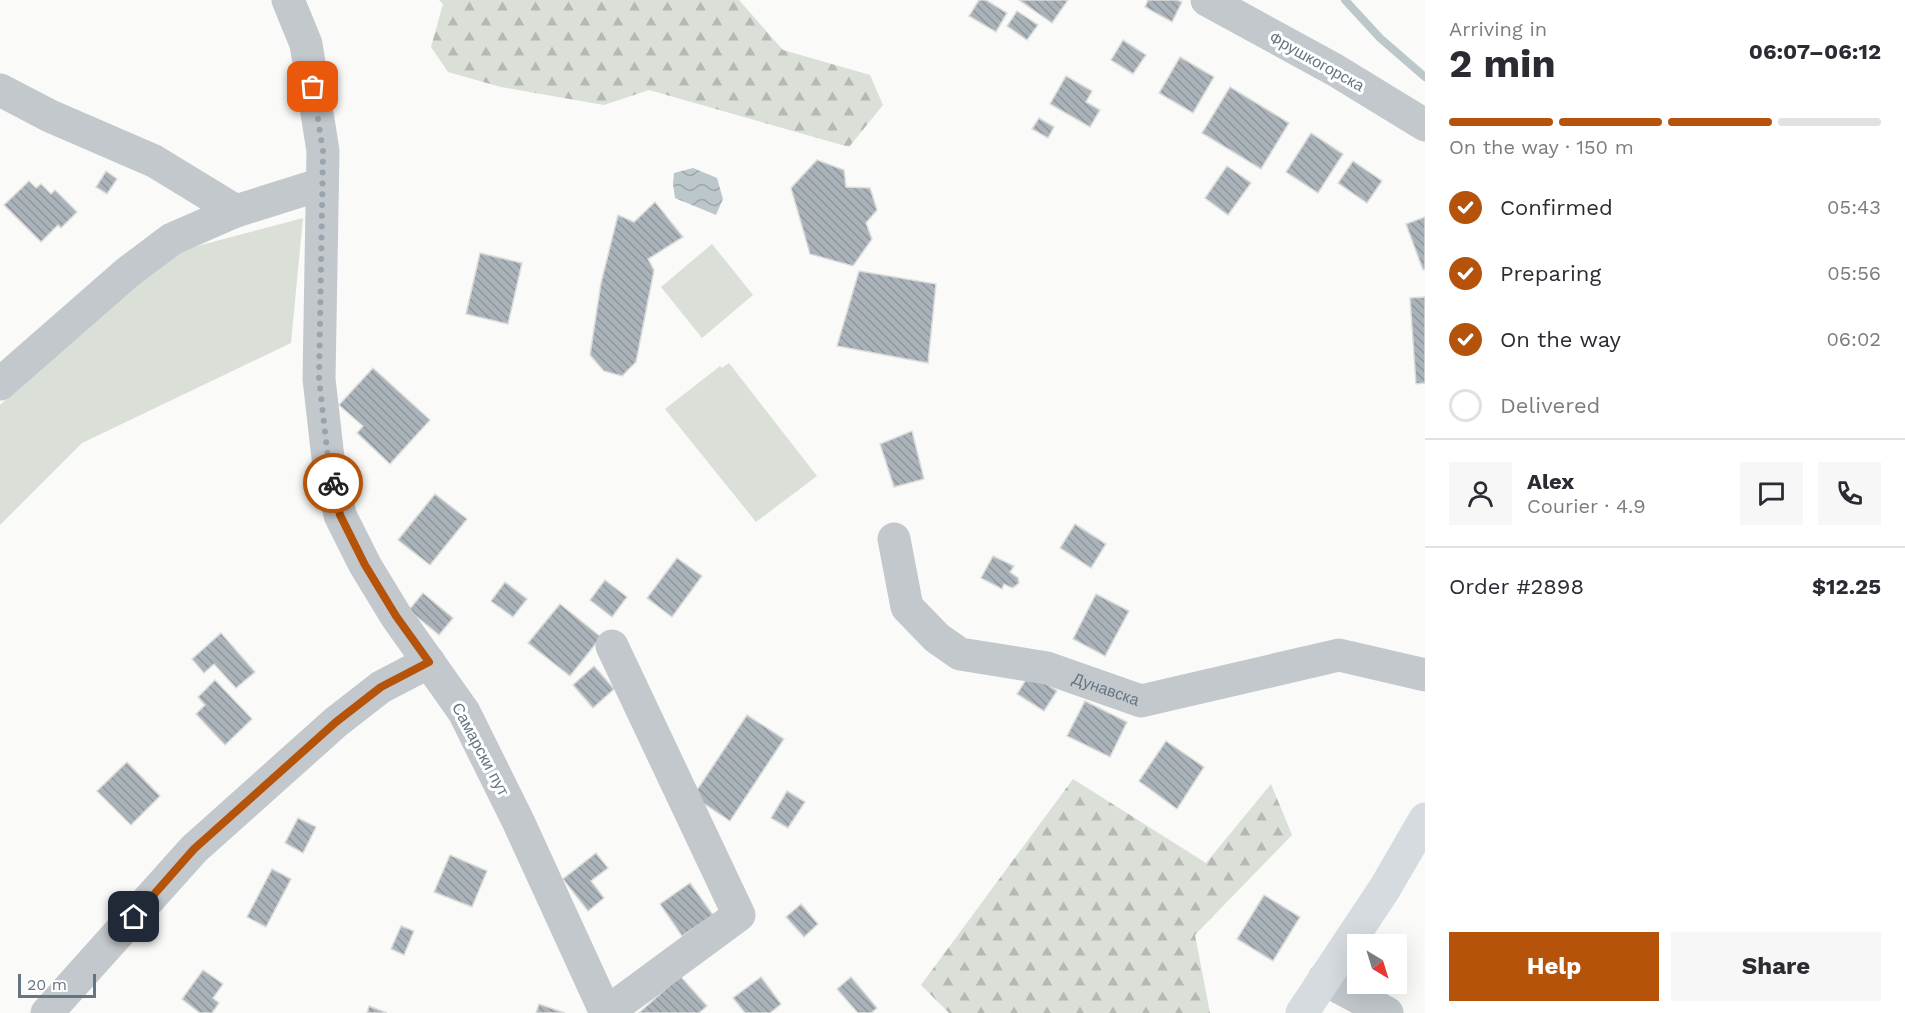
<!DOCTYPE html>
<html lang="en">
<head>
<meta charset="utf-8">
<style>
  :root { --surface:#fff; --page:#f7f7f7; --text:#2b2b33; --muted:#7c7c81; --line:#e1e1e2; --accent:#b45309 }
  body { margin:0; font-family:"Work Sans",sans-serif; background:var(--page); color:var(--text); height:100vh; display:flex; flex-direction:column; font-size:22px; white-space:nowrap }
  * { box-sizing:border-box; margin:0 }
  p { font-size:20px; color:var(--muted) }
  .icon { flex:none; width:33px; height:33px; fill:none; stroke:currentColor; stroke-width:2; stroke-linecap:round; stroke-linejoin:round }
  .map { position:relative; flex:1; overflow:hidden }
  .details { display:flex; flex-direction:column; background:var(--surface); width:480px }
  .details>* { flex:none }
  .needle { width:39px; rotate:142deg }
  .buttons { position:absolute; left:1347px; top:934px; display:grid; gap:12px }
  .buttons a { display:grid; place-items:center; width:60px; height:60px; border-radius:0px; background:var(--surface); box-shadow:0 6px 24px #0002; font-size:30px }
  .scale { position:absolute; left:18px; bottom:15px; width:78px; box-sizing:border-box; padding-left:6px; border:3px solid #657683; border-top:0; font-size:16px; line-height:21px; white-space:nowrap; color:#657683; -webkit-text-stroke:4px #fff; paint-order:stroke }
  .pin { position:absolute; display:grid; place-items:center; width:51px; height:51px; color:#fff; margin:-26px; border-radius:12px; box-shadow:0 3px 9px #0006 }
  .courier { position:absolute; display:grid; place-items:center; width:60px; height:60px; margin:-30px; border:4px solid #b45309; border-radius:50%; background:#fff; color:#222; box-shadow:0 2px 8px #0007 }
  .headline em { font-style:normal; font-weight:700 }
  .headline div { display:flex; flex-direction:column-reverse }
  .headline { display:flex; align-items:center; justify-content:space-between; height:102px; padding:0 24px }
  h1 { font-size:39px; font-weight:700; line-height:45px }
  .bar { display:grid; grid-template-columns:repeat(4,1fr); gap:9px 6px; align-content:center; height:72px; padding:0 24px }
  .bar i { height:8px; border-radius:4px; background:var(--line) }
  .bar .on { background:var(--accent) }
  .bar p { grid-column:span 4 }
  .line { display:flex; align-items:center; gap:15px; padding:0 24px; border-top:2px solid var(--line) }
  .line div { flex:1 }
  .round { display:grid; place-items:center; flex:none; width:63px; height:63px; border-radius:0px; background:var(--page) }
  ol { padding:0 24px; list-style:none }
  li { display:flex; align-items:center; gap:18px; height:66px }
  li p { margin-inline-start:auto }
  li .icon { padding:6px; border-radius:50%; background:var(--accent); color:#fff; stroke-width:4 }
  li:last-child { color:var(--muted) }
  li i { width:33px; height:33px; border:3px solid var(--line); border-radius:50% }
  .primary-button { display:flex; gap:12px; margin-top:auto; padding:12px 24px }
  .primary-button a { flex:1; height:69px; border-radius:0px; background:var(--accent); color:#fff; font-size:24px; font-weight:700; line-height:69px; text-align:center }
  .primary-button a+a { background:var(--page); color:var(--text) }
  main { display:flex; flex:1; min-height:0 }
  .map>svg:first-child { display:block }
</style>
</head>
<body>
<main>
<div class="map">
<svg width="1425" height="1013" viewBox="0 0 1425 1013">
  <defs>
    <pattern id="forest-firs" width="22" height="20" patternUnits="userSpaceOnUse" patternTransform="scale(1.5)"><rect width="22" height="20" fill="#dadfd7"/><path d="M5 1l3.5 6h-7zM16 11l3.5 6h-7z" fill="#b4b9b4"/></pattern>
    <pattern id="water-waves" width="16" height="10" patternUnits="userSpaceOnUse" patternTransform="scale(1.5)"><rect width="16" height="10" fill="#bbc7cb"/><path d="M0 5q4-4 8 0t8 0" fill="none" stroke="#9ca6aa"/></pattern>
    <pattern id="building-back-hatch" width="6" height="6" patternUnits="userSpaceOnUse" patternTransform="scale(1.5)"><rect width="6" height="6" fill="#aab3b9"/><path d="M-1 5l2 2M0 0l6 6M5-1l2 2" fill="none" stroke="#8e969c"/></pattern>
  </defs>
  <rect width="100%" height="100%" fill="#fafaf8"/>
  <g fill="#dadfd7">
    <path d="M303 218 291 343 82 443 0 525V405L167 254Z"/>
    <path d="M712 244 753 295 702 338 661 287Z"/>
    <path d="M729 363 817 476 756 522 665 409 720 366 722 368Z"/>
  </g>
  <g fill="url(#forest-firs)">
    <path d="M439 0H739L783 50 870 75 883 105 849 147 649 90 604 105 501 87 448 72 431 47 443 4Z"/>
    <path d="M1073 779 1206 863 1271 784 1292 835 1195 935 1210 1013H949L921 985Z"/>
  </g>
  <path fill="url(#water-waves)" d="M693 168 717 178 723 199 716 215 675 198 673 184 674 173Z"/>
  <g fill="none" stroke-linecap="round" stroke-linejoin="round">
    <path stroke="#bbc7cb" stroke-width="8" d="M1345 0 1380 38 1425 77"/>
  </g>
  <g fill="url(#building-back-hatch)" stroke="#dcdcda" stroke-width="1.5">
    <path d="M979 0H986L1007 13 996 32 969 16Z"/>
    <path d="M1019 0H1068L1052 23Z"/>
    <path d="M1148 0H1177L1182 2 1172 22 1145 7Z"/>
    <path d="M1017 11 1038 25 1027 40 1007 26Z"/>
    <path d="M1123 40 1146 55 1133 74 1111 60Z"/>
    <path d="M1180 57 1214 77 1193 113 1159 93Z"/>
    <path d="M1066 76 1092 91 1086 102 1100 110 1090 127 1050 104Z"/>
    <path d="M1230 87 1289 123 1261 169 1202 133Z"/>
    <path d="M1039 118 1054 127 1048 138 1032 129Z"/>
    <path d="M1311 133 1343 154 1318 193 1286 172Z"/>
    <path d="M817 160 844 170 846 187 870 188 877 210 866 223 872 239 853 266 810 254 791 188Z"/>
    <path d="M1353 161 1382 181 1367 203 1338 183Z"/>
    <path d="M1227 166 1251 183 1228 215 1205 198Z"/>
    <path d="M106 171 117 179 107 194 96 187Z"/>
    <path d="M29 181 36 188 41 184 51 194 55 190 77 212 61 228 58 225 41 242 4 205Z"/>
    <path d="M655 202 683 237 648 259 654 270 636 362 622 376 604 371 590 355 601 283 618 215 634 222Z"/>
    <path d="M1425 217V269L1423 270 1406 224Z"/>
    <path d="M480 253 522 263 508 324 466 314Z"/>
    <path d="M859 271 936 284 928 363 837 346Z"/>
    <path d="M1425 297V383L1416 384 1410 298Z"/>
    <path d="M373 368 430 420 390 464 357 433 363 426 339 405Z"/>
    <path d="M912 431 924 479 894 487 880 444Z"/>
    <path d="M435 494 467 519 430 565 398 540Z"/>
    <path d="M1075 524 1106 544 1091 568 1060 548Z"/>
    <path d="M993 556 1014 566 1010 572 1018 578 1019 583 1014 587 1012 588 1004 584 1002 589 981 578Z"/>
    <path d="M677 558 702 576 672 617 647 598Z"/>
    <path d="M605 580 627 597 612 617 590 600Z"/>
    <path d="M505 582 527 599 513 617 491 601Z"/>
    <path d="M423 593 453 618 439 635 409 610Z"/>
    <path d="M1096 594 1129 611 1105 656 1073 639Z"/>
    <path d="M560 604 601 637 570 676 528 643Z"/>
    <path d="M221 633 255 672 236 688 214 664 204 673 192 659Z"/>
    <path d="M594 666 614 689 593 708 573 685Z"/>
    <path d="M1030 673 1057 691 1044 711 1017 694Z"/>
    <path d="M215 680 252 719 225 745 196 714 205 705 198 697Z"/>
    <path d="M1085 701 1127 722 1110 757 1067 736Z"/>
    <path d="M747 715 784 739 730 821 693 796Z"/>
    <path d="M1166 741 1204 767 1177 809 1139 781Z"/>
    <path d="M127 762 160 796 131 825 97 791Z"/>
    <path d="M787 791 805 802 788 828 771 818Z"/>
    <path d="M298 818 316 827 303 853 285 843Z"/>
    <path d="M596 853 608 868 591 881 604 898 588 911 563 879Z"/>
    <path d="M450 855 487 871 472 907 434 892Z"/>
    <path d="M272 869 291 879 266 927 247 917Z"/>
    <path d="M690 883 713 915 682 936 660 904Z"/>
    <path d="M1264 895 1300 917 1273 961 1237 939Z"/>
    <path d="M801 904 818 924 804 937 786 917Z"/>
    <path d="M401 926 414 931 404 955 391 949Z"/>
    <path d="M203 970 223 984 213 998 219 1003 212 1013H200L182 999Z"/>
    <path d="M680 976 707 1006 699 1013H639Z"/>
    <path d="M761 977 781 1004 770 1013H745L733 998Z"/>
    <path d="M851 977 877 1008 871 1013H858L837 989Z"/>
    <path d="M539 1004 565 1013H536Z"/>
    <path d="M369 1006 387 1013H367Z"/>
  </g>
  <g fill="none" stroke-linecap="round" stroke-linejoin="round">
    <g stroke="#c3c8cc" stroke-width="33">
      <path d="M288 0 306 44 323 151 319 379 328 458 340 515 365 565 396 616 464 712 518 821 606 1013 739 915 612 646"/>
      <path d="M1207 0 1335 70 1425 125"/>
      <path d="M0 90 50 116 154 161 236 211"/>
      <path d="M0 384 128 272 172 239 236 211 322 184"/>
      <path id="s1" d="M894 539 907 607 937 638 960 654 1047 668 1141 701 1339 655 1425 675"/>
      <path d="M1324 979 1387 1013"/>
      <path d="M47 1013 194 849 336 722 381 687 429 662"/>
    </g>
    <path stroke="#d6dbdf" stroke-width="33" d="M1302 1013 1385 888 1425 819"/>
  </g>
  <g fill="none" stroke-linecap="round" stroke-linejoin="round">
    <path stroke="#99a4ac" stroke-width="6" stroke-dasharray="0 10.8" d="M313 87 323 151 319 379 328 458 333 483"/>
    <path stroke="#b45309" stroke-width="8" d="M134 917 194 849 336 722 381 687 429 662 396 616 365 565 340 515 333 483"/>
  </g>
  <g text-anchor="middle" stroke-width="6" stroke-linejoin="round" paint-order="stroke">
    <g font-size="16" fill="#657683" stroke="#fff">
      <text transform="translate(1317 61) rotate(29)" y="6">Фрушкогорска</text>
      <text dy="6" stroke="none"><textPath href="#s1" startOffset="291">Дунавска</textPath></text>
      <text transform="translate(481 749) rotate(62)" y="6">Самарски пут</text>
    </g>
  </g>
</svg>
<div class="buttons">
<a><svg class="needle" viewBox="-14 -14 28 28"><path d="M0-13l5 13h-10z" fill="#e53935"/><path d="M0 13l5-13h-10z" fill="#7c7c81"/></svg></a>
</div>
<div class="scale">20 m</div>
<div class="pin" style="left:313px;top:87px;background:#ea580c"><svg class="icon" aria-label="bag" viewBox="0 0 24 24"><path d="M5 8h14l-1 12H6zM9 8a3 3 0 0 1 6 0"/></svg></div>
<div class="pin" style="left:134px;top:917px;background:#1f2937"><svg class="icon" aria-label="home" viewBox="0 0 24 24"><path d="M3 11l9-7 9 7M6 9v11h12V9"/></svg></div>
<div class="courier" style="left:333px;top:483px"><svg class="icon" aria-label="bike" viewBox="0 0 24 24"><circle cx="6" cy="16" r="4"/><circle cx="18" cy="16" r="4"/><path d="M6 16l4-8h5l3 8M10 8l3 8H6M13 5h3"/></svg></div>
</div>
<section class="details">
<div class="headline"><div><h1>2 min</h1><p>Arriving in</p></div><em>06:07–06:12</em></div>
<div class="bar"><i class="on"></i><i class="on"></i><i class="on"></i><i></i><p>On the way · 150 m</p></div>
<ol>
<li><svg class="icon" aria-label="check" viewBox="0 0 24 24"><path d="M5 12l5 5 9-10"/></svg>Confirmed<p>05:43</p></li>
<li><svg class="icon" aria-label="check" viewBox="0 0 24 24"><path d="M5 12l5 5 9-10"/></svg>Preparing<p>05:56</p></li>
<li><svg class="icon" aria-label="check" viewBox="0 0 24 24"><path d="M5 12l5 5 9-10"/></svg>On the way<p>06:02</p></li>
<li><i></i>Delivered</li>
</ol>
<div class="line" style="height:108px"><a class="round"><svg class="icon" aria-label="person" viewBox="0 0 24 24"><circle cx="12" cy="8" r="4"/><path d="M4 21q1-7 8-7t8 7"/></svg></a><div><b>Alex</b><p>Courier · 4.9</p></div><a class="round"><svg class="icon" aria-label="chat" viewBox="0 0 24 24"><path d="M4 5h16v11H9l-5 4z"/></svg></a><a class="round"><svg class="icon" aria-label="phone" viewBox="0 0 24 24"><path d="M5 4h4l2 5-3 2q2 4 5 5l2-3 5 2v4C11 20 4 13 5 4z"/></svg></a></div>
<div class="line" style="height:78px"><div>Order #2898</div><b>$12.25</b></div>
<div class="primary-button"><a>Help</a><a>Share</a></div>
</section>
</main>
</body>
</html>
